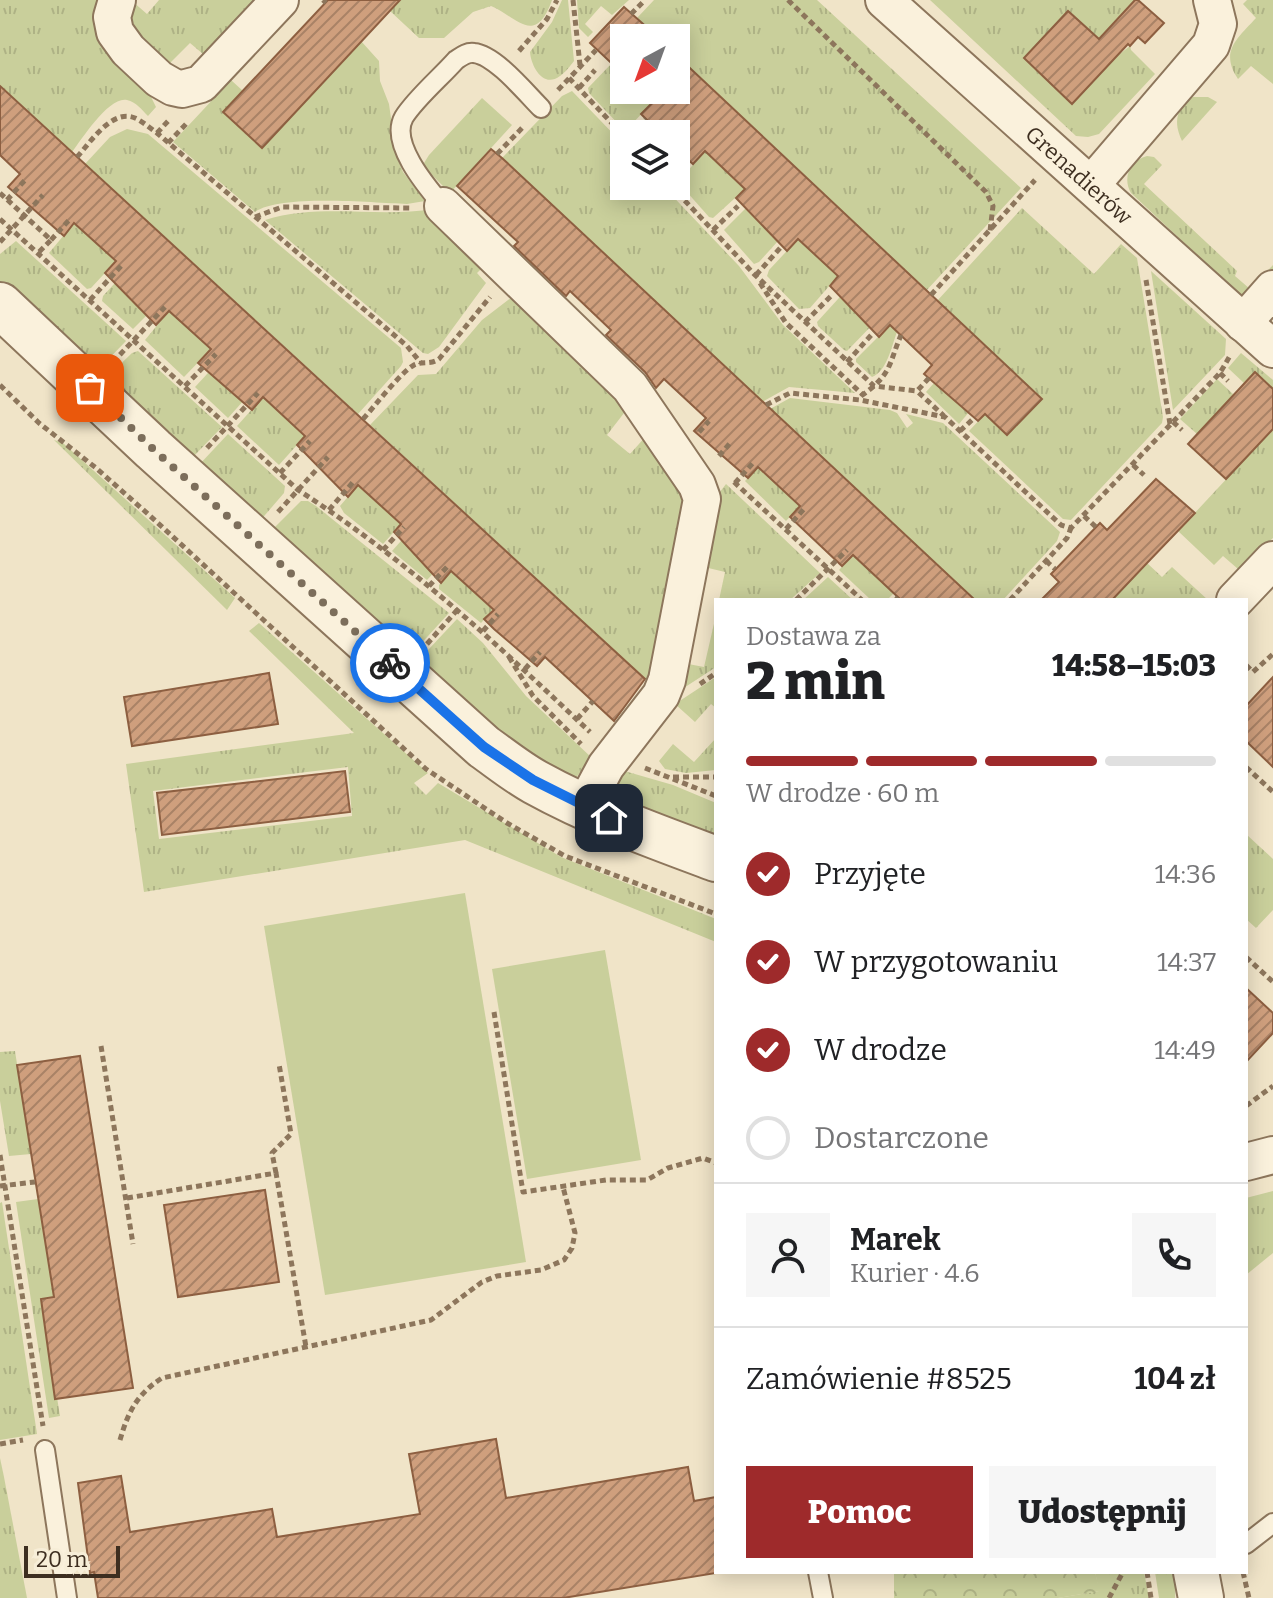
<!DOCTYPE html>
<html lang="pl">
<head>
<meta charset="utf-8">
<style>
  :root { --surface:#fff; --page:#f6f6f6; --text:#202124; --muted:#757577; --line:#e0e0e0; --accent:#9e2a2b }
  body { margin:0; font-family:Bitter,serif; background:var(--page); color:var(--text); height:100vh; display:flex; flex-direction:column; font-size:30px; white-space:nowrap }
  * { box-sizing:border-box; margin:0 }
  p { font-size:26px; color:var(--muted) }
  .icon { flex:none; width:44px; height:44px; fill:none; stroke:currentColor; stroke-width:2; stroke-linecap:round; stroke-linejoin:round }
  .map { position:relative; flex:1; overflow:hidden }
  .details { position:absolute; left:714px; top:598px; width:534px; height:976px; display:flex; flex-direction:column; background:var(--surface); border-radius:0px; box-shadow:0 4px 20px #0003 }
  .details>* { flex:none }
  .needle { width:52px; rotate:221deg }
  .tools { position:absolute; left:610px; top:24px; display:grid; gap:16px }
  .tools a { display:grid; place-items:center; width:80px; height:80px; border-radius:0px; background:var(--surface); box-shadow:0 4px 20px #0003; font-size:40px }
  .scale { position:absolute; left:24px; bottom:20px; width:96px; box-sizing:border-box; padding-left:8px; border:4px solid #3d2e20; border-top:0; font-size:22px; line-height:28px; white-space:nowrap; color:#3d2e20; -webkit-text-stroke:6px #f7eed8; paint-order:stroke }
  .pin { position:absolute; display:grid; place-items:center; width:68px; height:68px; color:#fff; margin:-34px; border-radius:16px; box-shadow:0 4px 12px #0006 }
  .courier { position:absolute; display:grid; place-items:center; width:80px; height:80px; margin:-40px; border:6px solid #1a73e8; border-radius:50%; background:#fff; color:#222; box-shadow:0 2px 10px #0007 }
  .head em { font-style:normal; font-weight:800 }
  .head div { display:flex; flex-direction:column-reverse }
  .head { display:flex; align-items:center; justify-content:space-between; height:136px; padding:0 32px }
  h1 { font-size:52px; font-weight:800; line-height:60px }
  .bar { display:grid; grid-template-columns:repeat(4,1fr); gap:12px 8px; align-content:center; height:96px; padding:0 32px }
  .bar i { height:10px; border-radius:6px; background:var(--line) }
  .bar .selected { background:var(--accent) }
  .bar p { grid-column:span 4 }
  .line { display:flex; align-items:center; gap:20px; padding:0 32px; border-top:2px solid var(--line) }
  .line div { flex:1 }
  .round { display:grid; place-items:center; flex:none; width:84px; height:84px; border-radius:0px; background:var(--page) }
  ol { padding:0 32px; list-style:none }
  li { display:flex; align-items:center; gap:24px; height:88px }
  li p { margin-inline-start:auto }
  li .icon { padding:8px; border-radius:50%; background:var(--accent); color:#fff; stroke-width:4 }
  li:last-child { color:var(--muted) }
  li i { width:44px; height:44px; border:4px solid var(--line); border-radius:50% }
  .primary-button { display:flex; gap:16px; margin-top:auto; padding:16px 32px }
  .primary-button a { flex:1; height:92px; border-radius:0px; background:var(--accent); color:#fff; font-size:32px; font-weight:800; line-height:92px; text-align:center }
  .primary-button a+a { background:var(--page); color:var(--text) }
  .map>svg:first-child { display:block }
</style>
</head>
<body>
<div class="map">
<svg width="1273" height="1598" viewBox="0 0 1273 1598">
  <defs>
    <pattern id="grass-tufts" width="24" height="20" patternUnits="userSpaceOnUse" patternTransform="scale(2)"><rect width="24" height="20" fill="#c9cf9b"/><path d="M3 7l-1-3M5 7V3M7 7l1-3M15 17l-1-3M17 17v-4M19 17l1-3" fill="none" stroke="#aeb285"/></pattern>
    <pattern id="forest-crowns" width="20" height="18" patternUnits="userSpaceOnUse" patternTransform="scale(2)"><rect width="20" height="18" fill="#c9cf9b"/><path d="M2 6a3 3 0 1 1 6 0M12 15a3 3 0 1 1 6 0" fill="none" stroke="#aeb285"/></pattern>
    <pattern id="building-hatch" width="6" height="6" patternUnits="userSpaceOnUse" patternTransform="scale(2)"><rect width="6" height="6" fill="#cf9f7d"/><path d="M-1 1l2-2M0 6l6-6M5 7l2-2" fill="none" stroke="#a98266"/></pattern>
  </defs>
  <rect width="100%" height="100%" fill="#f0e4c8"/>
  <g fill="url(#grass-tufts)" fill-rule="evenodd">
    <path d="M0 0H103L156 107 148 116C142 110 136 102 127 100 109 96 82 139 72 152L0 86Z"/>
    <path d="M159 0H254L203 54 190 43 167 66 145 50 127 17 132 1 147 14Z"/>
    <path d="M400 0H552C535 48 516 16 491 6L473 12 444 38H419L390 11Z"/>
    <path d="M562 0H568L574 61C570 66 565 73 560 76 543 89 531 66 530 52L552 22Z"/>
    <path d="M577 0H629L612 15 601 6 585 24 593 32 588 37 579 28Z"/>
    <path d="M654 0H817L1021 188 926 291 676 55V38H658L637 18Z"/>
    <path d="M930 0H1135L1098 39 1068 11 1024 58 1072 103 1117 56 1130 46 1131 50 1155 74 1099 134 1088 137 1076 136Z"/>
    <path d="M1247 0H1273V84L1251 66 1238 79C1219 51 1238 38 1256 18L1243 4Z"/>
    <path d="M361 41 379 61 380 81 389 104 396 154 403 172 425 201 407 204C372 203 281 194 255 212L173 142 231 80 243 91Z"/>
    <path d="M611 64 624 75V90H640L653 102 629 127H621L589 93 588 88Z"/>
    <path d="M572 91 624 145V186H663L739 266 783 325 855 393 789 387 762 402 502 158 562 96Z"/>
    <path d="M1193 97H1208L1217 102 1182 141C1173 122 1176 108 1193 97Z"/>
    <path d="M482 98 512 125 450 193 427 170 424 163 429 155Z"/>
    <path d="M127 129 148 134 401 348 403 362 401 366 358 414 85 164 110 137Z"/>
    <path d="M705 151 745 189 713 218 709 217 678 182Z"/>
    <path d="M1147 156 1154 157 1162 165 1144 184 1237 271 1235 276 1250 289 1273 265V276L1243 298 1131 193C1122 178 1130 160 1147 156Z"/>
    <path d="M755 199 788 230 759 262 754 264 724 230Z"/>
    <path d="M1022 208 1094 274 1121 244 1137 258 1163 417 1162 423 1071 520 1063 519 969 431 985 414 1008 435 1041 399 937 301Z"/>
    <path d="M434 209 486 264 477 273 486 283 439 347 428 354 423 353 265 220C319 203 378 218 434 209Z"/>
    <path d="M74 223 116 261 91 288 87 289 49 253Z"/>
    <path d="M798 239 838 276 810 308 799 309 767 276 769 270Z"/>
    <path d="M16 241 126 341 95 373 0 285V254Z"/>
    <path d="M126 271 160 302 133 329 102 301 103 296Z"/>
    <path d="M1151 271 1226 339 1225 355 1173 410Z"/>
    <path d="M849 287 881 316 847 351 844 350 818 326 817 322Z"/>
    <path d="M516 294 631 404 607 435 630 454 647 435 689 492 656 689 370 425 418 375 436 374 482 320Z"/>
    <path d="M169 311 211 349 184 377 145 340Z"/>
    <path d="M890 325 897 332C891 348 887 371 872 377L856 362V359Z"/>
    <path d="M138 351 222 427 191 459 104 380 132 353Z"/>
    <path d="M1241 353 1273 380V389L1245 384 1228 368Z"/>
    <path d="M221 359 254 389 228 418 195 387Z"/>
    <path d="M942 374 975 405 959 424 926 392Z"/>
    <path d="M1217 379 1234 395 1197 434 1180 419Z"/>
    <path d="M263 397 305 436 279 465 237 426Z"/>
    <path d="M790 398 890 410 897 413 907 428 913 423 906 414 943 423 1060 532 1057 541 1003 600H975L770 409Z"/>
    <path d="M1273 429V538L1238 569 1223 556 1214 565 1178 531Z"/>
    <path d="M228 434 285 486 284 493 259 522 198 466Z"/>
    <path d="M54 440 63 443 235 598 227 610Z"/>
    <path d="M758 467 800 506 786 521 745 481Z"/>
    <path d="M726 484 820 573 790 600H719L725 572 700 566 716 497Z"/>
    <path d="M358 485 401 524 383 544 344 513 340 506Z"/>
    <path d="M301 501H308L316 506 449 613 408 658 270 532Z"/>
    <path d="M409 532 443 563 427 580 392 551Z"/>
    <path d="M853 555 894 593 887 600H871L839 570Z"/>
    <path d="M1147 563 1162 577 1172 567 1208 600H1112Z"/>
    <path d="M451 571 493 610 481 623 439 589V585Z"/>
    <path d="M828 577 853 600H803Z"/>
    <path d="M716 615V667L673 695 678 662 704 667Z"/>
    <path d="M457 619 483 643 526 696 592 758 570 785 536 764 414 665Z"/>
    <path d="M259 623 428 773 414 783 426 795 438 783 561 857 716 919V942L465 840 144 892 126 764 354 733 249 631ZM348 767 352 816 159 839 153 791Z"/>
    <path d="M716 677V708L711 704 695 722 675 704Z"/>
    <path d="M716 738V770L686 773 665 769 659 761 673 744 694 762Z"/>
    <path d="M621 770 673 785 716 803V838L612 805 608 788Z"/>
    <path d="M1246 834 1273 859V910L1256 928 1246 919Z"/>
    <path d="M15 1051 31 1154 9 1156 0 1101V1052Z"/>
    <path d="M1273 1191V1253L1246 1275V1198Z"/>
    <path d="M38 1199 54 1297 41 1299 60 1416 49 1418 16 1202Z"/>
    <path d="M2 1202 37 1434 0 1440V1203Z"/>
    <path d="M0 1458 4 1477 27 1598H0Z"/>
    <path d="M1095 1572H1144L1149 1598H1058L1099 1591Z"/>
    <path d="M1155 1572H1176L1175 1598H1159Z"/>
  </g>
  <path fill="url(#forest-crowns)" d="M894 1572H1095L1100 1591 1058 1598H894Z"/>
  <g fill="#c9cf9b">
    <path d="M465 893 526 1262 325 1295 264 926Z"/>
    <path d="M605 950 641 1160 527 1179 492 969Z"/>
  </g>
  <g fill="url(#building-hatch)" stroke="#8d5f41" stroke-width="2">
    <path d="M328 0H400L262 148 223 112Z"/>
    <path d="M1135 0H1138L1164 23 1145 43 1138 37 1130 46 1128 44 1072 104 1024 58 1068 11 1099 39Z"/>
    <path d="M624 7 659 38H624V75L590 43Z"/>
    <path d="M676 55 1042 399 1007 435 985 414 978 421 924 374 932 365 890 325 879 337 830 286 838 276 798 239 787 251 736 198 745 189 705 151 693 164 676 149V134H661L641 114 665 90H676Z"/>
    <path d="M0 86 645 679 614 721 545 657 537 666 494 629 484 619 494 610 451 571 441 583 394 532 401 524 358 485 348 497 297 445 305 436 263 397 252 410 198 363 211 349 169 311 156 325 105 273 116 261 74 223 64 236 8 187 20 174 0 155Z"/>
    <path d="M491 149 502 158 975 600H901L853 555 842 566 790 517 800 506 758 467 748 478 694 431 706 418 664 379 656 388 645 372 606 335 611 330 570 291 566 296 514 246 518 242 457 186Z"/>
    <path d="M1255 372 1273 389V429L1226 479 1188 444Z"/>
    <path d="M1156 479 1195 513 1147 563 1112 600H1041L1059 582 1051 574 1100 523 1107 530Z"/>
    <path d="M269 673 278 724 132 746 124 697Z"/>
    <path d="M1273 677V767L1246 741V706Z"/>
    <path d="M345 771 350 812 162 835 157 793Z"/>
    <path d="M1246 988 1273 1013V1033L1246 1062Z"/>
    <path d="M80 1056 133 1388 55 1399 41 1299 54 1297 17 1065Z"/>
    <path d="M265 1190 279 1282 178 1297 164 1205Z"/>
    <path d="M496 1439 506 1498 688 1467 694 1501 716 1497V1573L563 1598H98L94 1572 90 1573 78 1483 121 1476 130 1532 272 1509 277 1537 420 1514 409 1454Z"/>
  </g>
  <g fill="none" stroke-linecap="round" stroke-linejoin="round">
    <g stroke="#8d765c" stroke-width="22">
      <g id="service">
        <path d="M443 206C427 187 389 143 404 117 416 98 441 77 456 60 462 56 467 52 474 53 495 55 526 93 541 108"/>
        <path d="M45 1450 67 1598"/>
        <path d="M1246 1544 1273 1523"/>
        <path d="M818 1572 823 1598"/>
      </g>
    </g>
    <g stroke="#8d765c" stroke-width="40">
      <g id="minor">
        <path d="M117 0 112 17 115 32 128 50 159 79 173 87 182 89 201 84 280 0"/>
        <path id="s1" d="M884 0 1273 349"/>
        <path d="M1091 185 1211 45 1218 24 1212 0"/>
        <path d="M443 206 630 387 697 485 702 499 667 680 661 695 606 766 584 807"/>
        <path d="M1243 323 1273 289"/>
        <path d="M1235 600 1273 560"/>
        <path d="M1246 1162 1273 1155"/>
      </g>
    </g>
    <g stroke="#8d765c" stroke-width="48">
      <g id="tertiary">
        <path d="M0 305 153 449 484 747C501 759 517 772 535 782 593 814 654 836 716 859"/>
        <path d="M1196 1572 1201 1598"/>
      </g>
    </g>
    <g stroke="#8d765c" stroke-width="5" stroke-dasharray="6 4" stroke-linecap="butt">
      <path d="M323 0 326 3"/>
      <path d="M573 0 580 65"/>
      <path d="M788 0 986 192 993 206 990 231"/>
      <path d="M631 14 645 0"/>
      <path d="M519 51 547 19 557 0"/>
      <path d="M569 78 624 136"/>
      <path d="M579 88 595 70"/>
      <path d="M558 90 596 50"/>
      <path d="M157 133 170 119"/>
      <path d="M631 134 646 119"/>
      <path d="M168 143 187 123"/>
      <path d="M497 154 524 126"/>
      <path d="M77 157C90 143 112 108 135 118 142 121 150 128 157 133L407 346 421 363"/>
      <path d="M676 172 688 160"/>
      <path d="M671 186 755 275 874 386 917 391"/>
      <path d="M0 193 51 240 38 253"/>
      <path d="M7 200 26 179"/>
      <path d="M255 217 282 207 412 208"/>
      <path d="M0 219 298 490C406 559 498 645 590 732"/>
      <path d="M713 230 738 206"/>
      <path d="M51 240 70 219"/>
      <path d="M0 242 43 195"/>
      <path d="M756 275 782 246"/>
      <path d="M1146 280 1170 424"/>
      <path d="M760 283 786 323 863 395"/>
      <path d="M931 295 1035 180"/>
      <path d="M90 300 121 266"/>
      <path d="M805 322 833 294"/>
      <path d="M113 362 165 307"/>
      <path d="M847 362 874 332"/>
      <path d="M1220 373 1228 381"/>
      <path d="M929 378 917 391 944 416"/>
      <path d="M0 385 39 423 96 468 148 514 426 769 507 823 565 856 716 914"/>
      <path d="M185 386 216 354"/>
      <path d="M861 396C892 374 888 366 901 335"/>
      <path d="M766 405 790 393 860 400 945 417 1061 525 1071 528 1220 373 1231 354"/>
      <path d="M363 419C375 406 400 373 414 365 422 361 431 365 439 359L490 297"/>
      <path d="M1173 422 1182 430"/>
      <path d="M960 431 972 420"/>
      <path d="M699 432 709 421"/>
      <path d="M207 448 258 393"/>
      <path d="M719 456 731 442"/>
      <path d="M1133 465 1144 475"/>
      <path d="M280 473 310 441"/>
      <path d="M734 482 862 600"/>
      <path d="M735 483 753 463"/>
      <path d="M329 510 354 481"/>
      <path d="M278 512 328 457"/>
      <path d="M1084 516 1096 527"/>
      <path d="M786 529 804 509"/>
      <path d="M383 550 404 527"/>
      <path d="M1046 561 1055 569"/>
      <path d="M429 586 447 567"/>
      <path d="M796 600 847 550"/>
      <path d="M896 600 898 597"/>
      <path d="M1010 600 1067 538 1071 528"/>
      <path d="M483 631 498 614"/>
      <path d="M427 644 458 609"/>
      <path d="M509 657 533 696 581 744"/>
      <path d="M1246 665 1253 672 1273 654"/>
      <path d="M525 669 540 652"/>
      <path d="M700 684 716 673"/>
      <path d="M577 719 593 701"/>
      <path d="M1246 767 1273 792"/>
      <path d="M645 768 716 796"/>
      <path d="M673 777H716"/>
      <path d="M1246 957 1273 982"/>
      <path d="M494 1012 523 1192 606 1180H647L668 1168 703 1158 716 1163"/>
      <path d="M101 1046 133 1244"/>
      <path d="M1246 1106 1273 1086"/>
      <path d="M0 1155 43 1426"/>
      <path d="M276 1173 272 1153 291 1134 279 1064"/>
      <path d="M0 1186 35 1182"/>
      <path d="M127 1198 276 1173 306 1347"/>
      <path d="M120 1440C128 1412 137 1394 162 1378L431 1320 482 1282 497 1276 541 1270 564 1260 572 1248 575 1233 563 1187"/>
      <path d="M0 1444 23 1440"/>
      <path d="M1147 1572 1151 1598"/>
      <path d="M1243 1572 1249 1598"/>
      <path d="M1109 1598 1123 1572"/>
    </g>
    <use href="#service" stroke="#faf1dc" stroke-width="18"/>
    <use href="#minor" stroke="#faf1dc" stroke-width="36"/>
    <use href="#tertiary" stroke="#faf1dc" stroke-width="44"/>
  </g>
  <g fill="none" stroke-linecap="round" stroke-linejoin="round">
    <path stroke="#7c6e5b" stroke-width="8" stroke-dasharray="0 14.4" d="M90 388 153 449 390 663"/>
    <path stroke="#1a73e8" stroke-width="10" d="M390 663 484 747 533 780 609 818"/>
  </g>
  <g text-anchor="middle" stroke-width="6" stroke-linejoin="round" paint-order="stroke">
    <g font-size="22" fill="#3d2e20" stroke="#f7eed8">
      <text dy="8" stroke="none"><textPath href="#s1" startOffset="262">Grenadierów</textPath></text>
    </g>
  </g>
</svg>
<div class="tools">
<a><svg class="needle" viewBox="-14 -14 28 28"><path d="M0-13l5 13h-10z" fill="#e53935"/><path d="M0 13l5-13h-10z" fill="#757577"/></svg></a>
<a><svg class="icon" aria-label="layers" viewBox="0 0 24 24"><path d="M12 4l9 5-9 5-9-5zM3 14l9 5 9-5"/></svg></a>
</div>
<div class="scale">20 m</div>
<div class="pin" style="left:90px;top:388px;background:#ea580c"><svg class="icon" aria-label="bag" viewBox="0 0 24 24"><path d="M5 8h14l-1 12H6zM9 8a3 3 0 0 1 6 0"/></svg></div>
<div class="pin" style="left:609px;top:818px;background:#1f2937"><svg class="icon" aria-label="home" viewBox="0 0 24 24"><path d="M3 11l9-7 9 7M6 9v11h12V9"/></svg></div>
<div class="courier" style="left:390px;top:663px"><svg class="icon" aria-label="bike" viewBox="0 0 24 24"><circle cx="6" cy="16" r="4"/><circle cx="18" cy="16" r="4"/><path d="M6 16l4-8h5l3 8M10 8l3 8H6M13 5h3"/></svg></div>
<section class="details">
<div class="head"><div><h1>2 min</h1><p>Dostawa za</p></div><em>14:58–15:03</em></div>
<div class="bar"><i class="selected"></i><i class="selected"></i><i class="selected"></i><i></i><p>W drodze · 60 m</p></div>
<ol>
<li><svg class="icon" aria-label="check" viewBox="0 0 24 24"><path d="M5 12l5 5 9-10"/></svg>Przyjęte<p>14:36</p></li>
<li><svg class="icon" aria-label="check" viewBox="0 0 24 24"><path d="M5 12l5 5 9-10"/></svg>W przygotowaniu<p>14:37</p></li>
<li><svg class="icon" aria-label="check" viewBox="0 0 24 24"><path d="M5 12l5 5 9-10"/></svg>W drodze<p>14:49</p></li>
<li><i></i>Dostarczone</li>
</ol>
<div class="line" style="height:144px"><a class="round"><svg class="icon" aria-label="person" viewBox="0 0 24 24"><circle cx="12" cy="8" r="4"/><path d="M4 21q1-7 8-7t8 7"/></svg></a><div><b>Marek</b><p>Kurier · 4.6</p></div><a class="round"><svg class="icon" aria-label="phone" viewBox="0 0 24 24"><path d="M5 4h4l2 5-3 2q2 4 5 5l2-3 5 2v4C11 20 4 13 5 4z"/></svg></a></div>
<div class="line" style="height:104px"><div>Zamówienie #8525</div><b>104 zł</b></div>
<div class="primary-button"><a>Pomoc</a><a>Udostępnij</a></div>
</section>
</div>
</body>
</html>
